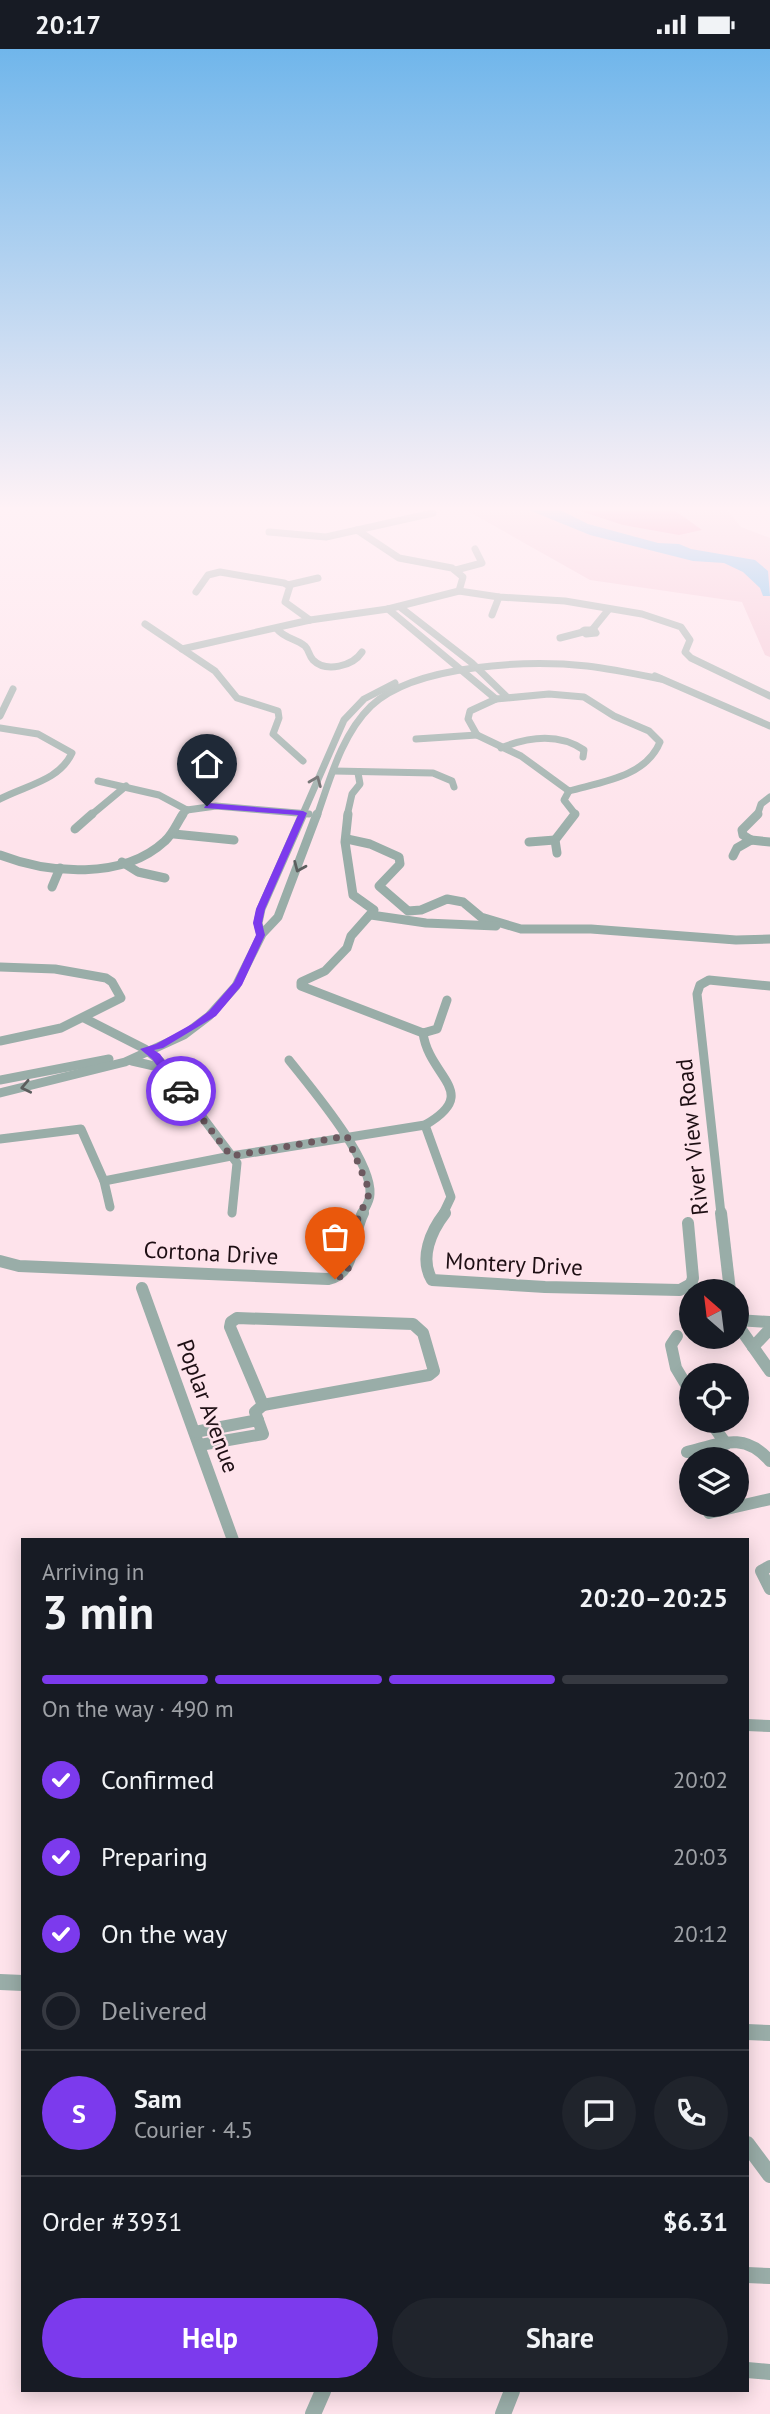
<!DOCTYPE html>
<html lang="en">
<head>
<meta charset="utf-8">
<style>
  :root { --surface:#171b24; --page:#20242c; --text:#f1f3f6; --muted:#9ea1a6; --line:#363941; --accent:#7c3aed }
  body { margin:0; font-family:"PT Sans",sans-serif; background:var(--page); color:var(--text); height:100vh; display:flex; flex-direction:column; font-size:26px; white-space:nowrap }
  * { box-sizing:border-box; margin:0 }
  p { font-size:23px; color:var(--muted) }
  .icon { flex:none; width:38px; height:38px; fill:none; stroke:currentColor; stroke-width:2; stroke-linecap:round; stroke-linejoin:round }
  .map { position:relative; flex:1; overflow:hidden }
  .side { position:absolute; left:21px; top:1489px; width:728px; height:854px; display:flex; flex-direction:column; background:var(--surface); border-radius:0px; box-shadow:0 4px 18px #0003 }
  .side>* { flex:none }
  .needle { width:46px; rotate:332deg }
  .buttons { position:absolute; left:679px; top:1230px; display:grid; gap:14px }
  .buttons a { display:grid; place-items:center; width:70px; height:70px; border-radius:50%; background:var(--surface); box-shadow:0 4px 18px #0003; font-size:35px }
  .pin { position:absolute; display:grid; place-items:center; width:60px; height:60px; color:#fff; margin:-72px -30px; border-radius:50% 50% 50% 0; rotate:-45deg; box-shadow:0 0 7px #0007 }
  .pin .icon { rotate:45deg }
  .courier { position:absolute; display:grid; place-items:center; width:70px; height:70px; margin:-35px; border:5px solid #7c3aed; border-radius:50%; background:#fff; color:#222; box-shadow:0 2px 9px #0007 }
  .head em { font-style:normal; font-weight:800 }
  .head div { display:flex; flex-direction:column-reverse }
  .head { display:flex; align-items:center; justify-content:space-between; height:119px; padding:0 21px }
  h1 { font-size:46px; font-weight:800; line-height:52px }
  .bar { display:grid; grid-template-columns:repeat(4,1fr); gap:10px 7px; align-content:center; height:84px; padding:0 21px }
  .bar i { height:9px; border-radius:5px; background:var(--line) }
  .bar .current { background:var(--accent) }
  .bar p { grid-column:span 4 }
  .line { display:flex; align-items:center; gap:18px; padding:0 21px; border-top:2px solid var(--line) }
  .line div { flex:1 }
  .round { display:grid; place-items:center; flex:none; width:74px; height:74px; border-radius:37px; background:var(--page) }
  ol { padding:0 21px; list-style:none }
  li { display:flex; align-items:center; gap:21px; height:77px }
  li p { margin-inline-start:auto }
  li .icon { padding:7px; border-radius:50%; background:var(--accent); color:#fff; stroke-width:4 }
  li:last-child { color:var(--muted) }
  li i { width:38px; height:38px; border:4px solid var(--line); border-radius:50% }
  .button { display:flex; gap:14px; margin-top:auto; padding:14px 21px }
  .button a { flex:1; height:80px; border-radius:42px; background:var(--accent); color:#fff; font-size:28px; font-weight:800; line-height:80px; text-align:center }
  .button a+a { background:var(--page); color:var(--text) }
  .status { display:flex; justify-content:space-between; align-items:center; height:49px; padding:0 35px; background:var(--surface); direction:ltr }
  .status svg { height:19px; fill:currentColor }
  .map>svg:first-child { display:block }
</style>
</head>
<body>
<div class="status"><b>20:17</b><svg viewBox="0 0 49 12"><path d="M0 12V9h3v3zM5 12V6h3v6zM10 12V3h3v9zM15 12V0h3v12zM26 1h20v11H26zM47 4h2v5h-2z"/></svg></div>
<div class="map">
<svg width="770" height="2365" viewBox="0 0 770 2365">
  <rect width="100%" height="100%" fill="#fee3eb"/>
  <path fill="#f5c5d4" d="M466 461H726L741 478 770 489V608L765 606 742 553 590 531Z"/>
  <path fill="#ef7ba6" d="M577 461H674L702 481 679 486 623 476Z"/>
  <path fill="#5cb9f0" d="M529 461H560L588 475 658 494 679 495 691 500 755 511 768 522 770 547H763L760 539 743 523 724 514 693 512 590 486Z"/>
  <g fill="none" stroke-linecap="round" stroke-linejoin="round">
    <g stroke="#99ada8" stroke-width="7">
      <path d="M357 481 399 509 452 519 463 528 459 542"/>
      <path d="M269 483 326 488 433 464"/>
      <path d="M456 521 482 514 475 500"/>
      <path d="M288 536 318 529"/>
      <path d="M196 543 208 526 220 523 284 534 290 537 285 553 310 571"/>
      <path d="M400 558 472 614 507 648"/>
      <path d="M388 560 496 650"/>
      <path d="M492 566 499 548"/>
      <path d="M145 575 215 622 237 649 278 662 279 669 273 685 303 712"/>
      <path d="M277 580C285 590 296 589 305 597 309 601 309 607 313 611 326 624 353 617 362 603"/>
      <path d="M585 581H594L596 584 586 585 583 582Z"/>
      <path d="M592 581 609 560"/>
      <path d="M560 589 583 583"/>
      <path d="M182 600 310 571 388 560 459 542 499 548 565 552 642 565 681 578 690 591 685 603 691 609 770 647"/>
      <path d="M655 627 770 677"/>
      <path d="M549 645 584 648 614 667 649 682 660 693C646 728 601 733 569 742L521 707 477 686 468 670 470 662 496 650Z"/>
      <path d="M0 667 13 640"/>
      <path d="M0 679 38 685 72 704C59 732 26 736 0 750"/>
      <path d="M416 690 477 686"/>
      <path d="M501 699C528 688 559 684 584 701L583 708"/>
      <path d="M334 722 433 724 452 732 454 738"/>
      <path d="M98 732 159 746 187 761"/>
      <path d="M569 742 564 751 575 765 573 767"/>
      <path d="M187 761 216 757 309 765"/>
      <path d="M90 767 126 737"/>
      <path d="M181 767 187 761"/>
      <path d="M302 767 344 671 364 650 395 634"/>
      <path d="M317 767C330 730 342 685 371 657 415 615 529 611 587 617 612 620 636 625 661 630"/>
      <path d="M347 767 352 745 360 735 358 724"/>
      <path d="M757 767 761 755 770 748"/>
    </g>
    <g stroke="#99ada8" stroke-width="9">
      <path d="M348 765 345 793 353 846 374 861 351 887 347 899 325 922 301 933V937L423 984"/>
      <path d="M75 780 92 765"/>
      <path d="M174 785 234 791"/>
      <path d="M347 790 370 795 399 808 400 815 379 837 408 862 421 861 447 850 463 853 481 868 521 880H591L736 891 770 890"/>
      <path d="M751 791 743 786 742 781 758 765"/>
      <path d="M751 791 770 793"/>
      <path d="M529 793 555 791"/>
      <path d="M557 804 555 791 575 765"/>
      <path d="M0 806C49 825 123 831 165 792 173 785 177 774 183 765"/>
      <path d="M733 807 737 799 751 791"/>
      <path d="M122 813 138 823 165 829"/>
      <path d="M52 838 60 819"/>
      <path d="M371 866 426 874 496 877"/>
      <path d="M261 886 258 874 261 860 303 765"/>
      <path d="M0 918 55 920 106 929 112 933 121 949 61 979 0 992"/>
      <path d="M84 969 145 1000 160 1012 237 1114 232 1164"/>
      <path d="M423 984 437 980 447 951"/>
      <path d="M289 1011C311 1039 372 1110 370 1145 370 1152 365 1159 362 1165"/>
      <path d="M132 1012 163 1019"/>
      <path d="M0 1031 109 1010"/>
      <path d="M0 1044 125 1013 184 986 209 967 236 937 262 885 278 868 317 765"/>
      <path d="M425 1076 451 1148 443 1165"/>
      <path d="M0 1090 81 1080 104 1132 110 1158"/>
      <path d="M104 1132 231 1107 425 1076C482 1043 429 1029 423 984"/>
      <path d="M721 1165 697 945 700 936 709 931 770 937"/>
    </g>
    <g stroke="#99ada8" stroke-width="12">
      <path d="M445 1164C431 1182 419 1209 432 1231L545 1238 680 1241 691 1235 693 1229 688 1174"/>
      <path d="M721 1164 730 1242"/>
      <path d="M0 1212 19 1217 328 1230C357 1224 350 1189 363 1164"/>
      <path d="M142 1239 233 1491"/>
      <path d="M237 1269 413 1275 423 1284 434 1322 429 1326 263 1356 230 1278 231 1273Z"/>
      <path d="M737 1271 770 1273"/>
      <path d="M737 1275 770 1322"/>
      <path d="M677 1287 671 1296 676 1319 691 1344"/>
      <path d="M753 1298 770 1280"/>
      <path d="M710 1372 726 1395"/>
      <path d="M195 1383 258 1371"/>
      <path d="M200 1396 263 1385 255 1363 263 1356"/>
      <path d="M687 1403C720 1395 744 1382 770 1412"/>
      <path d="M709 1464 770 1450"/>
      <path d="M770 1517 761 1522 770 1540"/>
      <path d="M747 1676 770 1677"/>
    </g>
    <g stroke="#99ada8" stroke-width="16">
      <path d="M0 1933 23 1934"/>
      <path d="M747 1983 770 1984"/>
      <path d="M747 2095 770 2126"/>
      <path d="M747 2226 770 2227"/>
      <path d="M747 2321 770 2323"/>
      <path d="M313 2365 323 2342"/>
      <path d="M503 2365 512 2342"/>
    </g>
  </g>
  <defs><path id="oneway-chevron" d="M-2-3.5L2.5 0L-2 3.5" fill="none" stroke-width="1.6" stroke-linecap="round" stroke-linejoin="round" transform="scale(1.75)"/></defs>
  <g stroke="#5c5e5e">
    <use href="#oneway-chevron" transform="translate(316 732) rotate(-68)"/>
    <use href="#oneway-chevron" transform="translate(299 818) rotate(113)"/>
    <use href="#oneway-chevron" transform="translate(26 1038) rotate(168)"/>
  </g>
  <linearGradient id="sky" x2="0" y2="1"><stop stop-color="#70b6eb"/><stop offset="0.58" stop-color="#fff2f6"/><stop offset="1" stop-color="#fff2f6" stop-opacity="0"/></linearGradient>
  <rect width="770" height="792" fill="url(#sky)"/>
  <path fill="#7c3aed" d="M207 754 303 762 307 764 265 860 262 874 265 886 242 936 216 967 163 999 154 1001 160 1005 186 1042 181 1045 177 1044 152 1010 140 1000 156 995 192 975 209 962 234 933 256 886 253 874 256 860 298 766 204 759Z"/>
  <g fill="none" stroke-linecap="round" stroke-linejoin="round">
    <path stroke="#6c595f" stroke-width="7" stroke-dasharray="0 12.6" d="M181 1042 231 1107 347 1087 370 1143 355 1176 348 1220 344 1226 335 1230"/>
  </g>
  <g text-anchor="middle" stroke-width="5" stroke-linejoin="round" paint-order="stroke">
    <g font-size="23" fill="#1e0f14" stroke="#fee3eb">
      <text transform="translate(692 1088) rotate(-96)" y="8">River View Road</text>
      <text transform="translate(211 1204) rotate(3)" y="8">Cortona Drive</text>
      <text transform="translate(514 1215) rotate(3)" y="8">Montery Drive</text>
      <text transform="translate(208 1357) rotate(70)" y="8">Poplar Avenue</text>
    </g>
  </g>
</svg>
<div class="buttons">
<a><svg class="needle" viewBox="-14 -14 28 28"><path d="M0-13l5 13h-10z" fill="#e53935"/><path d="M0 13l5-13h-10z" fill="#9ea1a6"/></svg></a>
<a><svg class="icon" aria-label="locate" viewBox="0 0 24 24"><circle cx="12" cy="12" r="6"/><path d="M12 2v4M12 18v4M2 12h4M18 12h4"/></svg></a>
<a><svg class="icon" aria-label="layers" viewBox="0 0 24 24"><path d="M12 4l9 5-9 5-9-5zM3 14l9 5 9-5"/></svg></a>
</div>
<div class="pin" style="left:335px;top:1230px;background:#ea580c"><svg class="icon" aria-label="bag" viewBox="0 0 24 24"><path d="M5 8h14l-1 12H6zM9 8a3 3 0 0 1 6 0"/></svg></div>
<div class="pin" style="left:207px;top:757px;background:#1f2937"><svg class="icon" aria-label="home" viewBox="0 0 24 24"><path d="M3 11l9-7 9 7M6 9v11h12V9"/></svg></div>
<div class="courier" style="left:181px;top:1042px"><svg class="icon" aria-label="car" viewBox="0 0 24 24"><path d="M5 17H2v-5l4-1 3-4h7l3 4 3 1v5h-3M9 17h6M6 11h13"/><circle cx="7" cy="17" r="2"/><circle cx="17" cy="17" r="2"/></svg></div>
<section class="side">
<div class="head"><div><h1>3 min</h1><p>Arriving in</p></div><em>20:20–20:25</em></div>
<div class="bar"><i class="current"></i><i class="current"></i><i class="current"></i><i></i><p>On the way · 490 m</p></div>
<ol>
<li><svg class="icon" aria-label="check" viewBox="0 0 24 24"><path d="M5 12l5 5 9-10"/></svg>Confirmed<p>20:02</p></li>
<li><svg class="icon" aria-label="check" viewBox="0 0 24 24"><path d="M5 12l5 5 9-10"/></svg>Preparing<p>20:03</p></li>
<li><svg class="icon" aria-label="check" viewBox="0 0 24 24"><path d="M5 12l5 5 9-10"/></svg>On the way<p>20:12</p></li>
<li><i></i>Delivered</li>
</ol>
<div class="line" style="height:126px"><b class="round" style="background:var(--accent);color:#fff">S</b><div><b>Sam</b><p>Courier · 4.5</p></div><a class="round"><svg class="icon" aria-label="chat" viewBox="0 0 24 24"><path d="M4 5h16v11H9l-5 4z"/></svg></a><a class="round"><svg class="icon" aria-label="phone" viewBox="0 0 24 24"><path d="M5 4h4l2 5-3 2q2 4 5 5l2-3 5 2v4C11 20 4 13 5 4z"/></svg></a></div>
<div class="line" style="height:91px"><div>Order #3931</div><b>$6.31</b></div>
<div class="button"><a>Help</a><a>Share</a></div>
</section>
</div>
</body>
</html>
